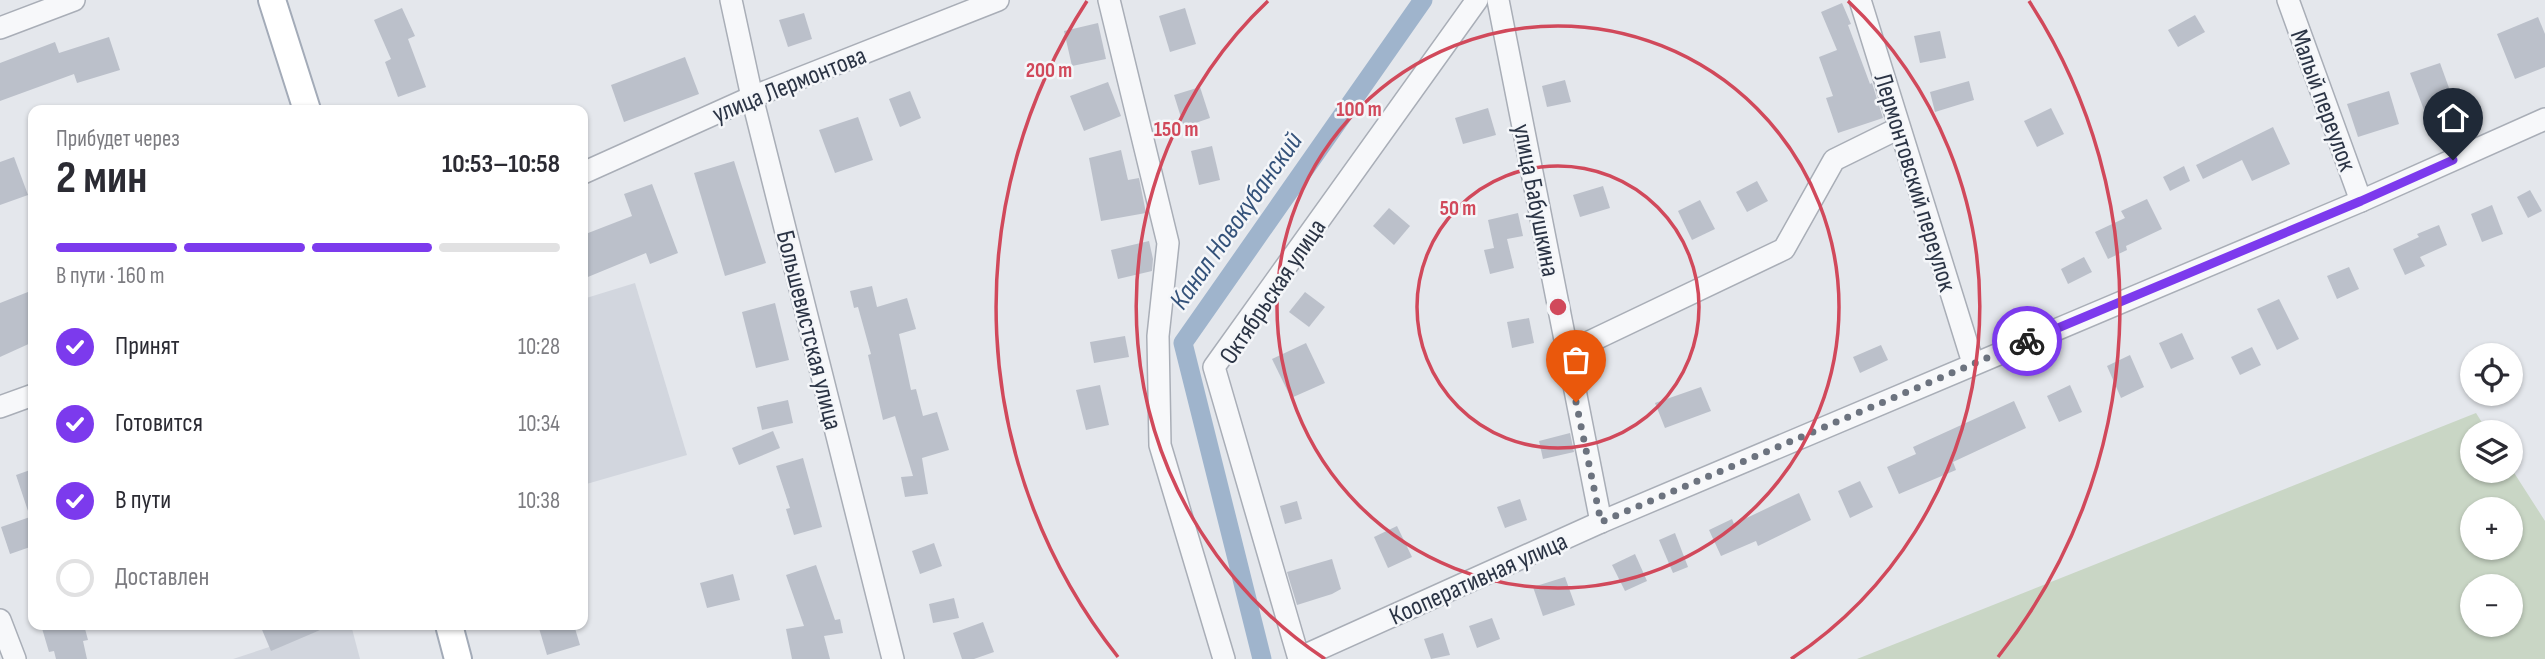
<!DOCTYPE html>
<html lang="ru">
<head>
<meta charset="utf-8">
<style>
  :root { --surface:#fff; --page:#f7f7f7; --text:#2b2b33; --muted:#7c7c81; --line:#e1e1e2; --accent:#7c3aed }
  body { margin:0; font-family:"Sofia Sans Condensed",sans-serif; background:var(--page); color:var(--text); height:100vh; display:flex; flex-direction:column; font-size:26px; white-space:nowrap }
  * { box-sizing:border-box; margin:0 }
  p { font-size:23px; color:var(--muted) }
  .icon { flex:none; width:38px; height:38px; fill:none; stroke:currentColor; stroke-width:2; stroke-linecap:round; stroke-linejoin:round }
  .map { position:relative; flex:1; overflow:hidden }
  .details { position:absolute; left:28px; top:105px; width:560px; height:525px; display:flex; flex-direction:column; background:var(--surface); border-radius:14px; box-shadow:0 2px 5px #0004 }
  .details>* { flex:none }
  .fabs { position:absolute; left:2460px; top:343px; display:grid; gap:14px }
  .fabs a { display:grid; place-items:center; width:63px; height:63px; border-radius:50%; background:var(--surface); box-shadow:0 2px 5px #0004; font-size:35px }
  .pin { position:absolute; display:grid; place-items:center; width:60px; height:60px; color:#fff; margin:-72px -30px; border-radius:50% 50% 50% 0; rotate:-45deg; box-shadow:0 0 7px #0007 }
  .pin .icon { rotate:45deg }
  .courier { position:absolute; display:grid; place-items:center; width:70px; height:70px; margin:-35px; border:5px solid #7c3aed; border-radius:50%; background:#fff; color:#222; box-shadow:0 2px 9px #0007 }
  .headline em { font-style:normal; font-weight:700 }
  .headline div { display:flex; flex-direction:column-reverse }
  .headline { display:flex; align-items:center; justify-content:space-between; height:119px; padding:0 28px }
  h1 { font-size:46px; font-weight:700; line-height:52px }
  .bar { display:grid; grid-template-columns:repeat(4,1fr); gap:10px 7px; align-content:center; height:84px; padding:0 28px }
  .bar i { height:9px; border-radius:5px; background:var(--line) }
  .bar .active { background:var(--accent) }
  .bar p { grid-column:span 4 }
  ol { padding:0 28px; list-style:none }
  li { display:flex; align-items:center; gap:21px; height:77px }
  li p { margin-inline-start:auto }
  li .icon { padding:7px; border-radius:50%; background:var(--accent); color:#fff; stroke-width:4 }
  li:last-child { color:var(--muted) }
  li i { width:38px; height:38px; border:4px solid var(--line); border-radius:50% }
  .map>svg:first-child { display:block }
</style>
</head>
<body>
<div class="map">
<svg width="2545" height="659" viewBox="0 0 2545 659">
  <rect width="100%" height="100%" fill="#e4e7ec"/>
  <g fill="#d2d6de">
    <path d="M635 283 687 455 583 485V299Z"/>
    <path d="M336 625H351L360 659H233Z"/>
  </g>
  <path fill="#c9d6c5" fill-rule="evenodd" d="M2476 413 2488 432H2473V471H2511V468L2545 521V659H1857ZM2473 509H2511V548H2473ZM2473 586H2511V625H2473Z"/>
  <g fill="none" stroke-linecap="round" stroke-linejoin="round">
    <path stroke="#9fb4cc" stroke-width="19" d="M1262 659 1183 343 1423 0"/>
  </g>
  <g fill="#bbc0ca">
    <path d="M1842 3 1851 24 1848 25 1870 84 1872 83 1883 118 1838 133 1826 98 1833 96 1819 57 1837 50 1821 12Z"/>
    <path d="M402 8 415 36 408 39 426 87 398 97 385 62 391 59 374 20Z"/>
    <path d="M1185 8 1196 44 1170 52 1159 16Z"/>
    <path d="M804 13 812 39 788 47 779 20Z"/>
    <path d="M2195 15 2205 32 2178 47 2168 30Z"/>
    <path d="M2538 17 2545 34V67L2515 79 2497 34Z"/>
    <path d="M1098 23 1106 59 1072 66 1064 31Z"/>
    <path d="M1940 31 1946 58 1920 63 1914 36Z"/>
    <path d="M109 37 120 70 77 83 74 74 0 101V63L55 42 59 53Z"/>
    <path d="M685 57 699 94 624 122 611 85Z"/>
    <path d="M2440 63 2453 99 2424 110 2410 73Z"/>
    <path d="M1565 80 1571 102 1547 107 1542 86Z"/>
    <path d="M1969 81 1974 100 1935 112 1930 92Z"/>
    <path d="M1108 82 1121 116 1084 131 1070 96Z"/>
    <path d="M1200 87 1210 118 1184 127 1174 95Z"/>
    <path d="M910 91 921 118 900 127 889 99Z"/>
    <path d="M2389 91 2399 124 2358 137 2347 104Z"/>
    <path d="M1488 108 1496 135 1463 144 1455 118Z"/>
    <path d="M2051 108 2064 134 2037 147 2024 121Z"/>
    <path d="M858 117 873 160 835 173 819 130Z"/>
    <path d="M2273 127 2290 164 2252 181 2242 160 2203 179 2196 165Z"/>
    <path d="M1212 146 1220 180 1199 185 1191 151Z"/>
    <path d="M1121 150 1128 180 1139 178 1146 213 1101 221 1089 158Z"/>
    <path d="M14 157 28 195 0 205V162Z"/>
    <path d="M734 161 766 263 725 276 694 173Z"/>
    <path d="M2184 166 2190 181 2170 191 2163 177Z"/>
    <path d="M1757 181 1768 201 1747 212 1736 192Z"/>
    <path d="M652 184 678 253 650 264 646 253 583 279V235L632 216 624 194Z"/>
    <path d="M1603 186 1610 208 1580 217 1573 195Z"/>
    <path d="M2530 190 2542 211 2528 218 2517 197Z"/>
    <path d="M2147 199 2162 229 2126 246 2127 250 2108 259 2095 232 2125 218 2121 211Z"/>
    <path d="M1700 200 1715 229 1692 240 1678 211Z"/>
    <path d="M2492 205 2503 234 2482 242 2471 214Z"/>
    <path d="M1389 208 1410 226 1394 245 1373 226Z"/>
    <path d="M1518 213 1523 236 1507 239 1514 268 1490 274 1484 250 1494 248 1488 220Z"/>
    <path d="M2439 225 2447 245 2420 257 2425 266 2405 275 2393 249 2419 237 2417 234Z"/>
    <path d="M1149 241 1153 259 1152 271 1118 279 1111 250Z"/>
    <path d="M2084 257 2092 272 2068 284 2061 269Z"/>
    <path d="M2349 267 2359 289 2337 299 2327 276Z"/>
    <path d="M872 286 877 307 907 298 916 329 899 334 911 390 916 389 923 416 937 412 949 450 922 458 928 494 905 497 901 477 913 476 895 416 883 420 868 355 871 354 858 307 854 308 850 291Z"/>
    <path d="M33 290V342L0 357V303Z"/>
    <path d="M1305 292 1325 307 1309 327 1289 312Z"/>
    <path d="M2279 299 2299 339 2277 350 2257 309Z"/>
    <path d="M775 303 789 360 756 368 742 312Z"/>
    <path d="M1529 318 1534 343 1512 348 1507 322Z"/>
    <path d="M2182 333 2194 359 2171 369 2159 343Z"/>
    <path d="M1125 336 1129 357 1094 363 1090 342Z"/>
    <path d="M1306 343 1325 383 1291 398 1272 359Z"/>
    <path d="M1881 345 1888 360 1860 373 1853 357Z"/>
    <path d="M2252 347 2261 365 2240 375 2231 357Z"/>
    <path d="M2130 355 2144 387 2121 398 2107 366Z"/>
    <path d="M1100 385 1109 425 1086 430 1076 390Z"/>
    <path d="M2070 385 2082 412 2059 422 2047 396Z"/>
    <path d="M1701 387 1711 411 1665 428 1655 403Z"/>
    <path d="M788 400 793 423 762 430 757 407Z"/>
    <path d="M2014 401 2026 428 1953 462 1956 470 1899 494 1887 467 1916 454 1913 447Z"/>
    <path d="M773 431 780 448 739 465 732 448Z"/>
    <path d="M1570 433 1574 452 1543 459 1539 441Z"/>
    <path d="M803 458 822 527 794 535 786 509 790 508 776 466Z"/>
    <path d="M33 469V546L10 554 1 527 30 517 16 475Z"/>
    <path d="M1860 481 1873 507 1850 518 1838 491Z"/>
    <path d="M1799 493 1811 520 1758 546 1756 541 1721 556 1709 530 1732 519 1734 524Z"/>
    <path d="M1520 499 1527 520 1505 528 1497 507Z"/>
    <path d="M1297 501 1302 519 1285 524 1280 506Z"/>
    <path d="M1397 526 1412 557 1388 568 1374 537Z"/>
    <path d="M1675 533 1688 567 1673 573 1659 540Z"/>
    <path d="M934 543 942 566 920 574 912 551Z"/>
    <path d="M1635 554 1647 581 1625 591 1612 565Z"/>
    <path d="M1332 559 1341 589 1332 594 1297 605 1287 572Z"/>
    <path d="M816 565 835 620 840 619 843 633 824 636 830 659H792L786 629 804 626 786 575Z"/>
    <path d="M733 574 740 600 707 608 700 583Z"/>
    <path d="M1565 577 1575 605 1543 616 1533 587Z"/>
    <path d="M954 598 959 618 933 623 929 604Z"/>
    <path d="M1492 618 1500 639 1477 648 1469 626Z"/>
    <path d="M983 622 994 652 974 659H962L953 633Z"/>
    <path d="M41 625H84L88 640 83 641 87 659H56L54 651 49 652Z"/>
    <path d="M260 625H332L271 651Z"/>
    <path d="M538 625H574L580 645 547 655Z"/>
    <path d="M1443 633 1450 655 1431 659 1424 639Z"/>
  </g>
  <g fill="none" stroke-linecap="round" stroke-linejoin="round">
    <g stroke="#a9aeb7" stroke-width="24">
      <g id="minor">
        <path d="M731 0 752 97 893 659"/>
        <path d="M1109 0 1168 243 1158 336 1160 445 1224 659"/>
        <path d="M1498 0 1601 522"/>
        <path d="M1860 0 1973 363"/>
        <path d="M2288 0 2361 201"/>
        <path d="M0 28 74 0"/>
        <path d="M583 173 752 97 998 0"/>
        <path d="M1566 353 1784 249 1834 160 1899 128"/>
        <path d="M0 407 33 395"/>
        <path d="M0 620 15 659"/>
        <path d="M1299 658 1601 522 2361 201 2545 119"/>
        <path d="M1299 659 1214 367 1477 0"/>
      </g>
    </g>
    <g stroke="#a3abb8" stroke-width="30">
      <g id="major">
        <path d="M272 0 307 110"/>
        <path d="M449 625 458 659"/>
      </g>
    </g>
    <use href="#minor" stroke="#f7f8fa" stroke-width="21"/>
    <use href="#major" stroke="#fff" stroke-width="26"/>
  </g>
  <g fill="none" stroke-linecap="round" stroke-linejoin="round">
    <path stroke="#6c737f" stroke-width="7" stroke-dasharray="0 12.6" d="M1576 402 1601 522 2027 341"/>
    <path stroke="#7c3aed" stroke-width="9" d="M2027 341 2361 201 2453 160"/>
  </g>
  <g fill="none" stroke="#d1495b" stroke-width="3.5">
    <circle cx="1558" cy="307" r="141"/>
    <circle cx="1558" cy="307" r="281"/>
    <path d="M1325 659A422 422 0 0 1 1268 1M1848 1A422 422 0 0 1 1791 659"/>
    <path d="M1118 657A562 562 0 0 1 1087 1M2029 1A562 562 0 0 1 1998 657"/>
  </g>
  <g text-anchor="middle" stroke-width="5" stroke-linejoin="round" paint-order="stroke">
    <g font-size="26" fill="#2b3445" stroke="#f4f6f9">
      <text transform="translate(789 84) rotate(-22)" y="9">улица Лермонтова</text>
      <text transform="translate(2324 100) rotate(70)" y="9">Малый переулок</text>
      <text transform="translate(1916 182) rotate(73)" y="9">Лермонтовский переулок</text>
      <text transform="translate(1537 200) rotate(79)" y="9">улица Бабушкина</text>
      <text transform="translate(1272 291) rotate(-56)" y="9">Октябрьская улица</text>
      <text transform="translate(810 330) rotate(76)" y="9">Большевистская улица</text>
      <text transform="translate(1478 578) rotate(-24)" y="9">Кооперативная улица</text>
    </g>
    <g font-size="28" font-style="italic" fill="#34527a" stroke="#f4f6f9">
      <text transform="translate(1235 220) rotate(-55)" y="10">Канал Новокубанский</text>
    </g>
  </g>
  <circle cx="1558" cy="307" r="10" fill="#d1495b" stroke="#f4f6f9" stroke-width="3.5"/>
  <g font-size="21" text-anchor="middle" font-weight="bold" fill="#d1495b" stroke="#f4f6f9" stroke-width="5" stroke-linejoin="round" paint-order="stroke">
    <text x="1049" y="77">200 m</text>
    <text x="1359" y="116">100 m</text>
    <text x="1176" y="136">150 m</text>
    <text x="1458" y="215">50 m</text>
  </g>
</svg>
<div class="fabs">
<a><svg class="icon" aria-label="locate" viewBox="0 0 24 24"><circle cx="12" cy="12" r="6"/><path d="M12 2v4M12 18v4M2 12h4M18 12h4"/></svg></a>
<a><svg class="icon" aria-label="layers" viewBox="0 0 24 24"><path d="M12 4l9 5-9 5-9-5zM3 14l9 5 9-5"/></svg></a>
<a>+</a>
<a>−</a>
</div>
<div class="pin" style="left:1576px;top:402px;background:#ea580c"><svg class="icon" aria-label="bag" viewBox="0 0 24 24"><path d="M5 8h14l-1 12H6zM9 8a3 3 0 0 1 6 0"/></svg></div>
<div class="pin" style="left:2453px;top:160px;background:#1f2937"><svg class="icon" aria-label="home" viewBox="0 0 24 24"><path d="M3 11l9-7 9 7M6 9v11h12V9"/></svg></div>
<div class="courier" style="left:2027px;top:341px"><svg class="icon" aria-label="bike" viewBox="0 0 24 24"><circle cx="6" cy="16" r="4"/><circle cx="18" cy="16" r="4"/><path d="M6 16l4-8h5l3 8M10 8l3 8H6M13 5h3"/></svg></div>
<section class="details">
<div class="headline"><div><h1>2 мин</h1><p>Прибудет через</p></div><em>10:53–10:58</em></div>
<div class="bar"><i class="active"></i><i class="active"></i><i class="active"></i><i></i><p>В пути · 160 m</p></div>
<ol>
<li><svg class="icon" aria-label="check" viewBox="0 0 24 24"><path d="M5 12l5 5 9-10"/></svg>Принят<p>10:28</p></li>
<li><svg class="icon" aria-label="check" viewBox="0 0 24 24"><path d="M5 12l5 5 9-10"/></svg>Готовится<p>10:34</p></li>
<li><svg class="icon" aria-label="check" viewBox="0 0 24 24"><path d="M5 12l5 5 9-10"/></svg>В пути<p>10:38</p></li>
<li><i></i>Доставлен</li>
</ol>
</section>
</div>
</body>
</html>
